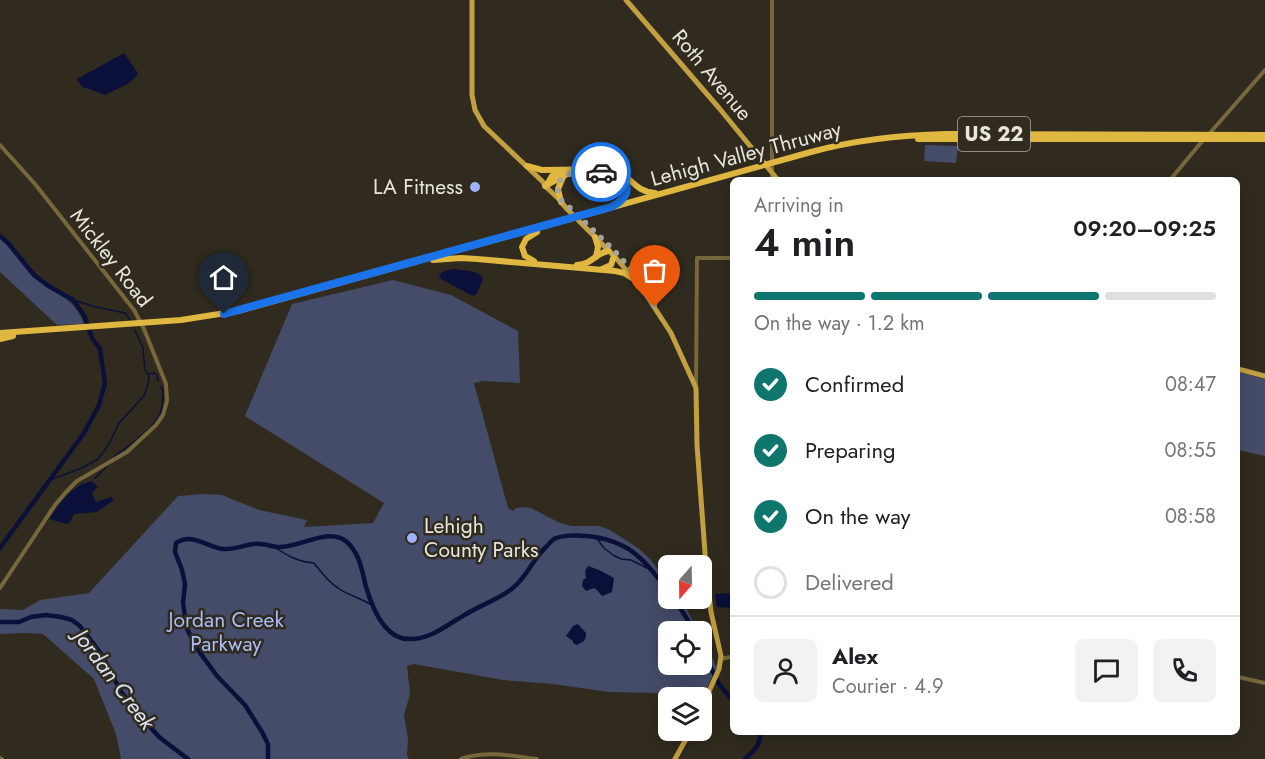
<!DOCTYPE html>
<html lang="en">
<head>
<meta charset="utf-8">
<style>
  :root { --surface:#fff; --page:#f2f2f2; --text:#202124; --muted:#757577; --line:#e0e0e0; --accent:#0f766e }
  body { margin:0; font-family:Jost,sans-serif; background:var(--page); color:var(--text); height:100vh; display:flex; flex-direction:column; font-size:22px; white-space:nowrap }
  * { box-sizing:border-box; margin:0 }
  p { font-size:20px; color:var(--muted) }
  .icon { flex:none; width:33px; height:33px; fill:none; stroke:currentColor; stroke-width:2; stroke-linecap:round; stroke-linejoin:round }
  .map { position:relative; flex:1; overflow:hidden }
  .panel { position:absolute; left:730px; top:177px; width:510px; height:558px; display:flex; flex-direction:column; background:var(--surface); border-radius:9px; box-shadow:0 3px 15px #0003 }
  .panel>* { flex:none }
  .needle { width:39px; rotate:200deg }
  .controls { position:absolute; left:658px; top:555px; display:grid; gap:12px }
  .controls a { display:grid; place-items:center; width:54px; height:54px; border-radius:9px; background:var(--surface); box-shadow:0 3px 15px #0003; font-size:30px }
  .pin { position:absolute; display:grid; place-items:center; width:51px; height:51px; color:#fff; margin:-62px -26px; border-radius:50% 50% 50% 0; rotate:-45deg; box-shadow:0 0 6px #0007 }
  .pin .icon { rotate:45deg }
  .courier { position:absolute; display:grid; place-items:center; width:60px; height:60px; margin:-30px; border:4px solid #1a73e8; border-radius:50%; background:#fff; color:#222; box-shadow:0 2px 8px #0007 }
  .headline em { font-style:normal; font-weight:600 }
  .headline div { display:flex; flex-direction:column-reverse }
  .headline { display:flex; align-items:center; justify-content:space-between; height:102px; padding:0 24px }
  h1 { font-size:39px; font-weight:600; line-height:45px }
  .bar { display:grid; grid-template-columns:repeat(4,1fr); gap:9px 6px; align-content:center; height:72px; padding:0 24px }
  .bar i { height:8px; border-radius:4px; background:var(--line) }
  .bar .current { background:var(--accent) }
  .bar p { grid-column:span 4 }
  .line { display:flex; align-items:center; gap:15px; padding:0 24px; border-top:2px solid var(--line) }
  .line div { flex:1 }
  .round { display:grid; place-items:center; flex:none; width:63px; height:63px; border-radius:9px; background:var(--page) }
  ol { padding:0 24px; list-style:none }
  li { display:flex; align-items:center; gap:18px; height:66px }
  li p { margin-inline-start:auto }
  li .icon { padding:6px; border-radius:50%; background:var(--accent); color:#fff; stroke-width:4 }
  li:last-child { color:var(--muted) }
  li i { width:33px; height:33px; border:3px solid var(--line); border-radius:50% }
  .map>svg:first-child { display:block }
</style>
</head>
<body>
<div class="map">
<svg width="1265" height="759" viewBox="0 0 1265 759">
  <rect width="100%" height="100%" fill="#302b1e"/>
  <g fill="#444c69">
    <path d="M925 145 958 146 956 163 924 161Z"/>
    <path d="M0 238C13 249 21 265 34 276 54 294 74 296 84 324L57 325 0 272Z"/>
    <path d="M393 280 451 295 518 331 520 383 483 381 474 383 508 508 513 511 516 508 523 507 531 508 558 522 571 526H598L608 529 638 548 650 559 669 584V598L680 599 685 606 698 631 669 632V664H702V639L717 667 702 698 684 697 656 693 609 692 553 684 503 680 414 664 407 666 410 694 404 715 408 739 407 755 409 759H121L116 734 94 679 43 634 26 633 0 634V609L23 610 40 600 89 593 178 496 205 494 222 495 259 510 307 520 304 527 373 523 384 503 245 416 292 304Z"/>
    <path d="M1238 372 1265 379V456L1238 450Z"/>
  </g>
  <g fill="#0b103a">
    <path d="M124 53 138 73C133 85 116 88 106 95 98 93 91 89 82 87L77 79Z"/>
    <path d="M455 269C465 271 479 270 483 279L477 293 474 296 471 295 439 278C440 270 448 270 455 269Z"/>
    <path d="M92 481 98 487 92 493 96 502 111 497 114 500 97 512 74 514 70 522 67 524 49 519C61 502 71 485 92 481Z"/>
    <path d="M588 566 599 570 614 578 612 592 602 596 597 590 594 588 586 591 582 586 583 580 586 578 585 571Z"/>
    <path d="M731 593 733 594V608L717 607 715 594Z"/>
    <path d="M578 624 586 633V637L584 641 577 645 573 643V641L566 636 573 626Z"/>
  </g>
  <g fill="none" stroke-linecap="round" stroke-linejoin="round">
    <g stroke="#0b103a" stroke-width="1.5">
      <path d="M73 300 96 307 125 313 130 320"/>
      <path d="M147 374 154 373 157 375 158 381"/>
      <path d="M114 458 116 455C130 445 152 430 160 414 163 407 163 398 163 390L160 386"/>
      <path d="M95 478 109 464"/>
      <path d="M50 480 82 468 98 459 109 444 119 423 144 396 149 380V377L145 370 143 348 135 330"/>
      <path d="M595 536 604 548 613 555 621 559 631 560 653 571"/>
      <path d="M273 546C286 555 298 562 314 563 321 572 328 582 338 588 349 596 362 598 373 606"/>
    </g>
    <g stroke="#0b103a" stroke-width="4.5">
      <path d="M0 236 8 243 34 275 47 285 73 300 84 315 92 338 100 349 105 383 99 405 84 433 0 548"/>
      <path d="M674 598 689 622 694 632"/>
      <path d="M0 622H19L31 617 46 615 61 617 72 620 80 626 102 655 120 690 136 711 159 737 188 759"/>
      <path d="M702 650 719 684 734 702"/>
      <path d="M268 759V744L262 732 245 705 217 676 198 650 187 629 183 603 185 584 182 570 175 552 176 543C193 532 206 547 223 549 234 550 244 545 254 544 262 543 270 546 277 547 298 549 328 526 347 542 360 554 362 571 366 587 372 607 385 640 410 639 431 639 445 626 463 616 478 606 502 598 514 587 528 575 534 557 548 545 548 544 554 539 554 539 562 535 578 535 586 536 630 540 643 559 669 592"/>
      <path d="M745 759C754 750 761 746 760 732"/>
    </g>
    <g stroke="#76673c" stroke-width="4">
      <path d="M1209 134 1265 70"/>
      <path d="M0 145 35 184 134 310 144 329 166 384 167 401 163 415 156 425 127 452 77 481 66 492 55 505 0 588"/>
      <path d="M772 180V0"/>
      <path d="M1170 180 1204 139"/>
      <path d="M696 385 697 258H734"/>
      <path d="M721 659 734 656"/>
      <path d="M1238 677 1265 683"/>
      <path d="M0 758 2 759"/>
      <path d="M461 759C486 750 512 756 537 759"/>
    </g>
    <g stroke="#c2a041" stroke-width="5">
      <path d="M472 0V95L475 110 484 126 543 182 545 186 562 202"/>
      <path d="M626 0 719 108 778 180"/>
      <path d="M561 202 567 209 616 258 643 290 671 333 696 388 697 445 706 566 711 612 721 656 719 669 702 707"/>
      <path d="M1238 369 1265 376"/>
      <path d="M675 759 691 730"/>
    </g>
    <g stroke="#e0b740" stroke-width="6">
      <path d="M918 139H1265"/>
      <path d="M527 166 542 170 614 169C631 176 635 192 655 193"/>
      <path d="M545 186 567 174 574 173"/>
      <path d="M546 186 552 176 562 171"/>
      <path d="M561 202 558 189 563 177"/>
      <path d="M616 204C627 196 630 185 620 175"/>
      <path d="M595 237 598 247 596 257"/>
      <path d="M433 260 461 258 477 259 615 271 624 273 632 278"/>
      <path d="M534 261 525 256 522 247 526 239 537 232"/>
      <path d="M577 265C593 264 595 253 609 251"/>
      <path d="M602 269 611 265 614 256"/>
      <path d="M0 333 181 320 238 311 811 152C855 140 900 135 946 134L1265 135"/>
      <path d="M0 339 13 336"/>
    </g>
  </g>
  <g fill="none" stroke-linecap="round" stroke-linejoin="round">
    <path stroke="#a8a49a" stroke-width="6" stroke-dasharray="0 10.8" d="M601 172C586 172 555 168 558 192 559 200 563 203 569 207 588 226 609 244 626 264 637 278 645 293 655 307"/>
    <path stroke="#1a73e8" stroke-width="8" d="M224 314 611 207C615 205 620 202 623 198 630 190 626 177 616 173 611 171 606 172 601 172"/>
  </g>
  <g fill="#9fb3fd" stroke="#302b1e" stroke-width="2">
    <circle cx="475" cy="187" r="6"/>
    <circle cx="412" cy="538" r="6"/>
  </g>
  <g text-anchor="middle" stroke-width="5" stroke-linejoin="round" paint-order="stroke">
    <rect fill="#302b1e" stroke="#b1ada4" stroke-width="1.5" x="958" y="117" width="72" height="34" rx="4.5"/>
    <g font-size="20" font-weight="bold" fill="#e8e5dd">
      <text x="994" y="141">US 22</text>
    </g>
    <g font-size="21" fill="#e8e5dd" stroke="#302b1e">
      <text transform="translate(712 75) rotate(50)" y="7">Roth Avenue</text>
      <text transform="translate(746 154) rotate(-15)" y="7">Lehigh Valley Thruway</text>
      <text transform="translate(111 258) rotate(52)" y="7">Mickley Road</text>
    </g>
    <g font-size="21" fill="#e8e5dd" stroke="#302b1e" text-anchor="end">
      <text x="463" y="194">LA Fitness</text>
      <text x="424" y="533" text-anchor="start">Lehigh<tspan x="424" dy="24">County Parks</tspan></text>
    </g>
    <g font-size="21" fill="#aabcf8" stroke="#302b1e">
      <text x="226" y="627">Jordan Creek<tspan x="226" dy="24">Parkway</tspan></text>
    </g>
    <g font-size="22" font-style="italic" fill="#dbe0f0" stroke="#302b1e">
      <text transform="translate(115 679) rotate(53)" y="8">Jordan Creek</text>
    </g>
  </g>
</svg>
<div class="controls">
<a><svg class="needle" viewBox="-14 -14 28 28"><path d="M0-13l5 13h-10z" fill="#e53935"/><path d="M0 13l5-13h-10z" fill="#757577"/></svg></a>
<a><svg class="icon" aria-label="locate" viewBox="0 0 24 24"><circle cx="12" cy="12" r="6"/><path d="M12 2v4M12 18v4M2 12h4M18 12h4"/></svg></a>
<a><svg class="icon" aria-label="layers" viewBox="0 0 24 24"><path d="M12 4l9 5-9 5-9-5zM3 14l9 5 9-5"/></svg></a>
</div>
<div class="pin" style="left:655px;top:307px;background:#ea580c"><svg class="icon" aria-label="bag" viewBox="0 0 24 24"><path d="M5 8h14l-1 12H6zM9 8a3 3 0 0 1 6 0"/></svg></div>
<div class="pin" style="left:224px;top:314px;background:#1f2937"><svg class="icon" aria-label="home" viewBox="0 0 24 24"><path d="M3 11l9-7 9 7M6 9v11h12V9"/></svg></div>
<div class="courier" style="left:601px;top:172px"><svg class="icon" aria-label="car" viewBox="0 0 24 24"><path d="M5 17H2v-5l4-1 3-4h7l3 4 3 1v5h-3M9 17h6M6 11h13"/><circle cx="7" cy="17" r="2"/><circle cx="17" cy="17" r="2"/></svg></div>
<section class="panel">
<div class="headline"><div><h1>4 min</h1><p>Arriving in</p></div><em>09:20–09:25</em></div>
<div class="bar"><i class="current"></i><i class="current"></i><i class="current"></i><i></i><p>On the way · 1.2 km</p></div>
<ol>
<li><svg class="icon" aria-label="check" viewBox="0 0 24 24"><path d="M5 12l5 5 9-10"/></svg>Confirmed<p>08:47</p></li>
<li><svg class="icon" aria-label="check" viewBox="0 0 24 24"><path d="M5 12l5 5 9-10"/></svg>Preparing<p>08:55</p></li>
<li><svg class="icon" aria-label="check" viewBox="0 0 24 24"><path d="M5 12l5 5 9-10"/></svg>On the way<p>08:58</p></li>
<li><i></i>Delivered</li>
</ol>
<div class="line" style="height:108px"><a class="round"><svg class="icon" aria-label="person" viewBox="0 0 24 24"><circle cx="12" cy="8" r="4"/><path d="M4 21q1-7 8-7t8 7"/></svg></a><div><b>Alex</b><p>Courier · 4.9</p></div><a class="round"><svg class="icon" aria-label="chat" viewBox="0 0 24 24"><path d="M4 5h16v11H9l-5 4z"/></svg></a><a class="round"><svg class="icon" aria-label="phone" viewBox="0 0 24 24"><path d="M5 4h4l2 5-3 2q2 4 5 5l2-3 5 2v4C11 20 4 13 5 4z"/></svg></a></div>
</section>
</div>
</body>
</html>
